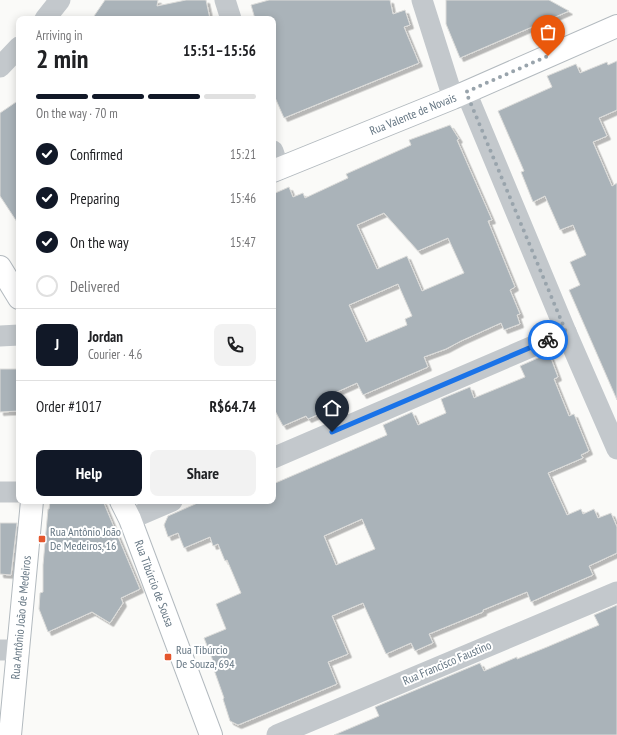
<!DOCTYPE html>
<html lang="en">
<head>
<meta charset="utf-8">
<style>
  :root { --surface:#fff; --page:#f2f2f2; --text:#202124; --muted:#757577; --line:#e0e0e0; --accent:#111827 }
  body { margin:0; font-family:"PT Sans Narrow",sans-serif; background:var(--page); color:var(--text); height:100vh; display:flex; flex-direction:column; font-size:15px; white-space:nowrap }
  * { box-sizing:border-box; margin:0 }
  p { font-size:13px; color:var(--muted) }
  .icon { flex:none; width:22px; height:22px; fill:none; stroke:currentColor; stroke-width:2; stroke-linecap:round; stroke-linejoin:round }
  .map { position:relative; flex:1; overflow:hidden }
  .panel { position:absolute; left:16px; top:16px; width:260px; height:488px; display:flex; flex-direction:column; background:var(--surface); border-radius:8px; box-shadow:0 2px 10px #0003 }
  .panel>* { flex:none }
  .pin { position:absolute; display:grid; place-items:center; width:34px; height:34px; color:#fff; margin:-41px -17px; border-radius:50% 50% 50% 0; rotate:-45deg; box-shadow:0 0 4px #0007 }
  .pin .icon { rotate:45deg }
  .courier { position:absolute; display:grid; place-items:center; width:40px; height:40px; margin:-20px; border:3px solid #1a73e8; border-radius:50%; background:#fff; color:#222; box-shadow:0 1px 5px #0007 }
  .headline em { font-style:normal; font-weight:700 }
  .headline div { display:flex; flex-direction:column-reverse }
  .headline { display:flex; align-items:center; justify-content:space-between; height:68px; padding:0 20px }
  h1 { font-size:26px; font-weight:700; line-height:30px }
  .bar { display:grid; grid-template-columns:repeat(4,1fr); gap:6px 4px; align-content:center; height:48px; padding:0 20px }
  .bar i { height:5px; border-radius:3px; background:var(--line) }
  .bar .active { background:var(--accent) }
  .bar p { grid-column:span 4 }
  .line { display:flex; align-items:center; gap:10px; padding:0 20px; border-top:1px solid var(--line) }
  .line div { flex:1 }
  .round { display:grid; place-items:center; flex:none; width:42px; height:42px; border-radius:8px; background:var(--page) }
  ol { padding:0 20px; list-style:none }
  li { display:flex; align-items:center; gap:12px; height:44px }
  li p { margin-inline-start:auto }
  li .icon { padding:4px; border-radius:50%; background:var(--accent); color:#fff; stroke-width:4 }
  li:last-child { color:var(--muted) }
  li i { width:22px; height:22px; border:2px solid var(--line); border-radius:50% }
  .cta { display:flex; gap:8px; margin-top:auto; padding:8px 20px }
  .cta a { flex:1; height:46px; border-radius:8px; background:var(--accent); color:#fff; font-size:16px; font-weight:700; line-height:46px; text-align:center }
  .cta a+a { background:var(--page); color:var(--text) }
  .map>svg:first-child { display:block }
</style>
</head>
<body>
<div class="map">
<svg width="617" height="735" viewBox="0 0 617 735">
  <defs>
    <filter id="shadow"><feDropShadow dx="3.5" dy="3.5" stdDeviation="0" flood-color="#0004"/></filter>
  </defs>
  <rect width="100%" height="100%" fill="#fafaf8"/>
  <g fill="#aab3b9" stroke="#dcdcda" fill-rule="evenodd" filter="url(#shadow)">
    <path d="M105 0H158L157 6 186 0H206L210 19H92Z"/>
    <path d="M269 0H390L393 14 405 10 410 25 404 27 419 63 284 118 273 93V19H255L251 5Z"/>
    <path d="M446 0H549L569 11 460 58 446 24Z"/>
    <path d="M617 61V110L599 118 607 136 593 142 612 186 617 183V400L569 290 580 285 570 262 586 255 573 225 560 230 545 196 533 202 521 172 524 171 498 111 552 87 547 76 576 64 580 73 607 62 608 65Z"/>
    <path d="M19 100V225L0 196V113Z"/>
    <path d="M450 125 459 139 457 140 492 220 488 221 515 287 510 290 520 314 517 315 520 324 504 330 501 323 461 341 446 349 424 357 428 367 363 395 357 383 328 396 333 408 308 419 306 416 283 426 273 407V194L289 187 293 197 303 193 305 198 348 178 346 174 411 145 409 140ZM384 213 418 251 448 238 464 273 422 291 407 256 377 269 357 225ZM398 284 412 316 405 319 407 325 366 342 349 305Z"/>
    <path d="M549 353 558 377 554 379 569 416 574 414 589 451 581 455 583 458 548 473 567 515 581 509 583 514 594 509 598 518 611 513 617 527V553L589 566 593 575 549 594 531 602 527 592 483 610V612L429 634 433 643 415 651 411 643 386 654 363 603 332 616 348 654 328 662 337 684 238 725 230 721 223 699 224 698 213 667 215 666 204 638 226 629 216 604 241 593 227 560 225 561 218 544 213 546 210 537 184 548 178 533 168 537 164 525 168 516 202 501H273V484L387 435 383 425 412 412 418 425 446 413 441 399 470 387 474 398 525 377 520 366ZM362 519 375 549 336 565 324 536Z"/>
    <path d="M0 369H19L18 411 0 412Z"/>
    <path d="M50 501H103L140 589 121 598 123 603 110 623 92 612 48 632 39 609 40 593 43 592V565L48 509H49Z"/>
    <path d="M0 523H17L11 575 0 574Z"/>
    <path d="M617 605V735H334L379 716 375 707 480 663 484 671 517 657V659L547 647 599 625 594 615Z"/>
  </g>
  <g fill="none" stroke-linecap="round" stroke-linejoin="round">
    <g stroke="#b3babf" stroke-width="24">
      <g id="secondary">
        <path id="s1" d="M273 171 453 98 617 26"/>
        <path d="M0 267 19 298"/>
        <path id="s2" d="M121 501 130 519 211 735"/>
        <path id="s3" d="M10 735 32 501"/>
      </g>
    </g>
    <g stroke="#c3c8cc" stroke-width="21">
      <path d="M225 0 231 19"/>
      <path d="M422 0 453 98"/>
      <path d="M45 19 60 0"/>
      <path d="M0 67 19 47"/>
      <path d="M466 92 566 332 617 449"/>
      <path d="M273 151 279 169"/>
      <path d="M0 336 19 335"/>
      <path d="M273 458 566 332"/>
      <path d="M0 492H19"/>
      <path d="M130 519 172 501"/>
      <path d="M0 650H19"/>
      <path d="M277 735 617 592"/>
    </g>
    <use href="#secondary" stroke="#fff" stroke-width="22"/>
  </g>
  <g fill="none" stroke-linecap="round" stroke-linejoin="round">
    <path stroke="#99a4ac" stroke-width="4" stroke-dasharray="0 7.2" d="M548 340 566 332 466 92 548 56"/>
    <path stroke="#1a73e8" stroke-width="5" d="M332 432 548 340"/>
  </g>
  <g fill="#e4572e" stroke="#fff" stroke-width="1.5">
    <rect x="38" y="535" width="8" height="8" rx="2"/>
    <rect x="164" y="653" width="8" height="8" rx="2"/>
  </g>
  <g text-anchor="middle" stroke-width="4" stroke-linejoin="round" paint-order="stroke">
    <g font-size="12" fill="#657683" stroke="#fff">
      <text dy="4" stroke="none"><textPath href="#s1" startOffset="151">Rua Valente de Novais</textPath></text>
      <text dy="4" stroke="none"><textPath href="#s2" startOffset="89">Rua Tibúrcio de Sousa</textPath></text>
      <text dy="4" stroke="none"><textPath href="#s3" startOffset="118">Rua Antônio João de Medeiros</textPath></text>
      <text transform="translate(447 663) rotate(-23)" y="4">Rua Francisco Faustino</text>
    </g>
    <g font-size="12" fill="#657683" stroke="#fff" text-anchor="start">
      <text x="50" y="536">Rua Antônio João<tspan x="50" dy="14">De Medeiros, 16</tspan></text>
      <text x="176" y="654">Rua Tibúrcio<tspan x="176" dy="14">De Souza, 694</tspan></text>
    </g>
  </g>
</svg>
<div class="pin" style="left:548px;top:56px;background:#ea580c"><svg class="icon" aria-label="bag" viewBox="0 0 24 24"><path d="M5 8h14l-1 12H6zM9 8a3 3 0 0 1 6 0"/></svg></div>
<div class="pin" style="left:332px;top:432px;background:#1f2937"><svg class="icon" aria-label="home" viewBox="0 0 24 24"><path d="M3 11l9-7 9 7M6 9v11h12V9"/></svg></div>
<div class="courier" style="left:548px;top:340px"><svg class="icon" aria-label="bike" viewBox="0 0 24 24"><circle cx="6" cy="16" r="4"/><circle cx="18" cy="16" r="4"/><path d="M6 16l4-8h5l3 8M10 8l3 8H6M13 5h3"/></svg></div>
<section class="panel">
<div class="headline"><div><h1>2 min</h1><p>Arriving in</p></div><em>15:51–15:56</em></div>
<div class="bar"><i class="active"></i><i class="active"></i><i class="active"></i><i></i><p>On the way · 70 m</p></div>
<ol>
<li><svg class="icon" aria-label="check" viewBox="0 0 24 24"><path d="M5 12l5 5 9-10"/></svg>Confirmed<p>15:21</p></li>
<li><svg class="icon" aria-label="check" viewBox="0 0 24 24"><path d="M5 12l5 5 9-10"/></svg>Preparing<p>15:46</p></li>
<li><svg class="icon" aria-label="check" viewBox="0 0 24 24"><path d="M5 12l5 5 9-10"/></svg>On the way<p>15:47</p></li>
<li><i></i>Delivered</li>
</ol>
<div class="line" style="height:72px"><b class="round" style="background:var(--accent);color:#fff">J</b><div><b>Jordan</b><p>Courier · 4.6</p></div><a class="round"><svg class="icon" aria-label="phone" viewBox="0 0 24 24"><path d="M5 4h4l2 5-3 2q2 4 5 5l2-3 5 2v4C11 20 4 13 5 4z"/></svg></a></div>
<div class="line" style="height:52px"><div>Order #1017</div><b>R$64.74</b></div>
<div class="cta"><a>Help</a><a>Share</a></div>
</section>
</div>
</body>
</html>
